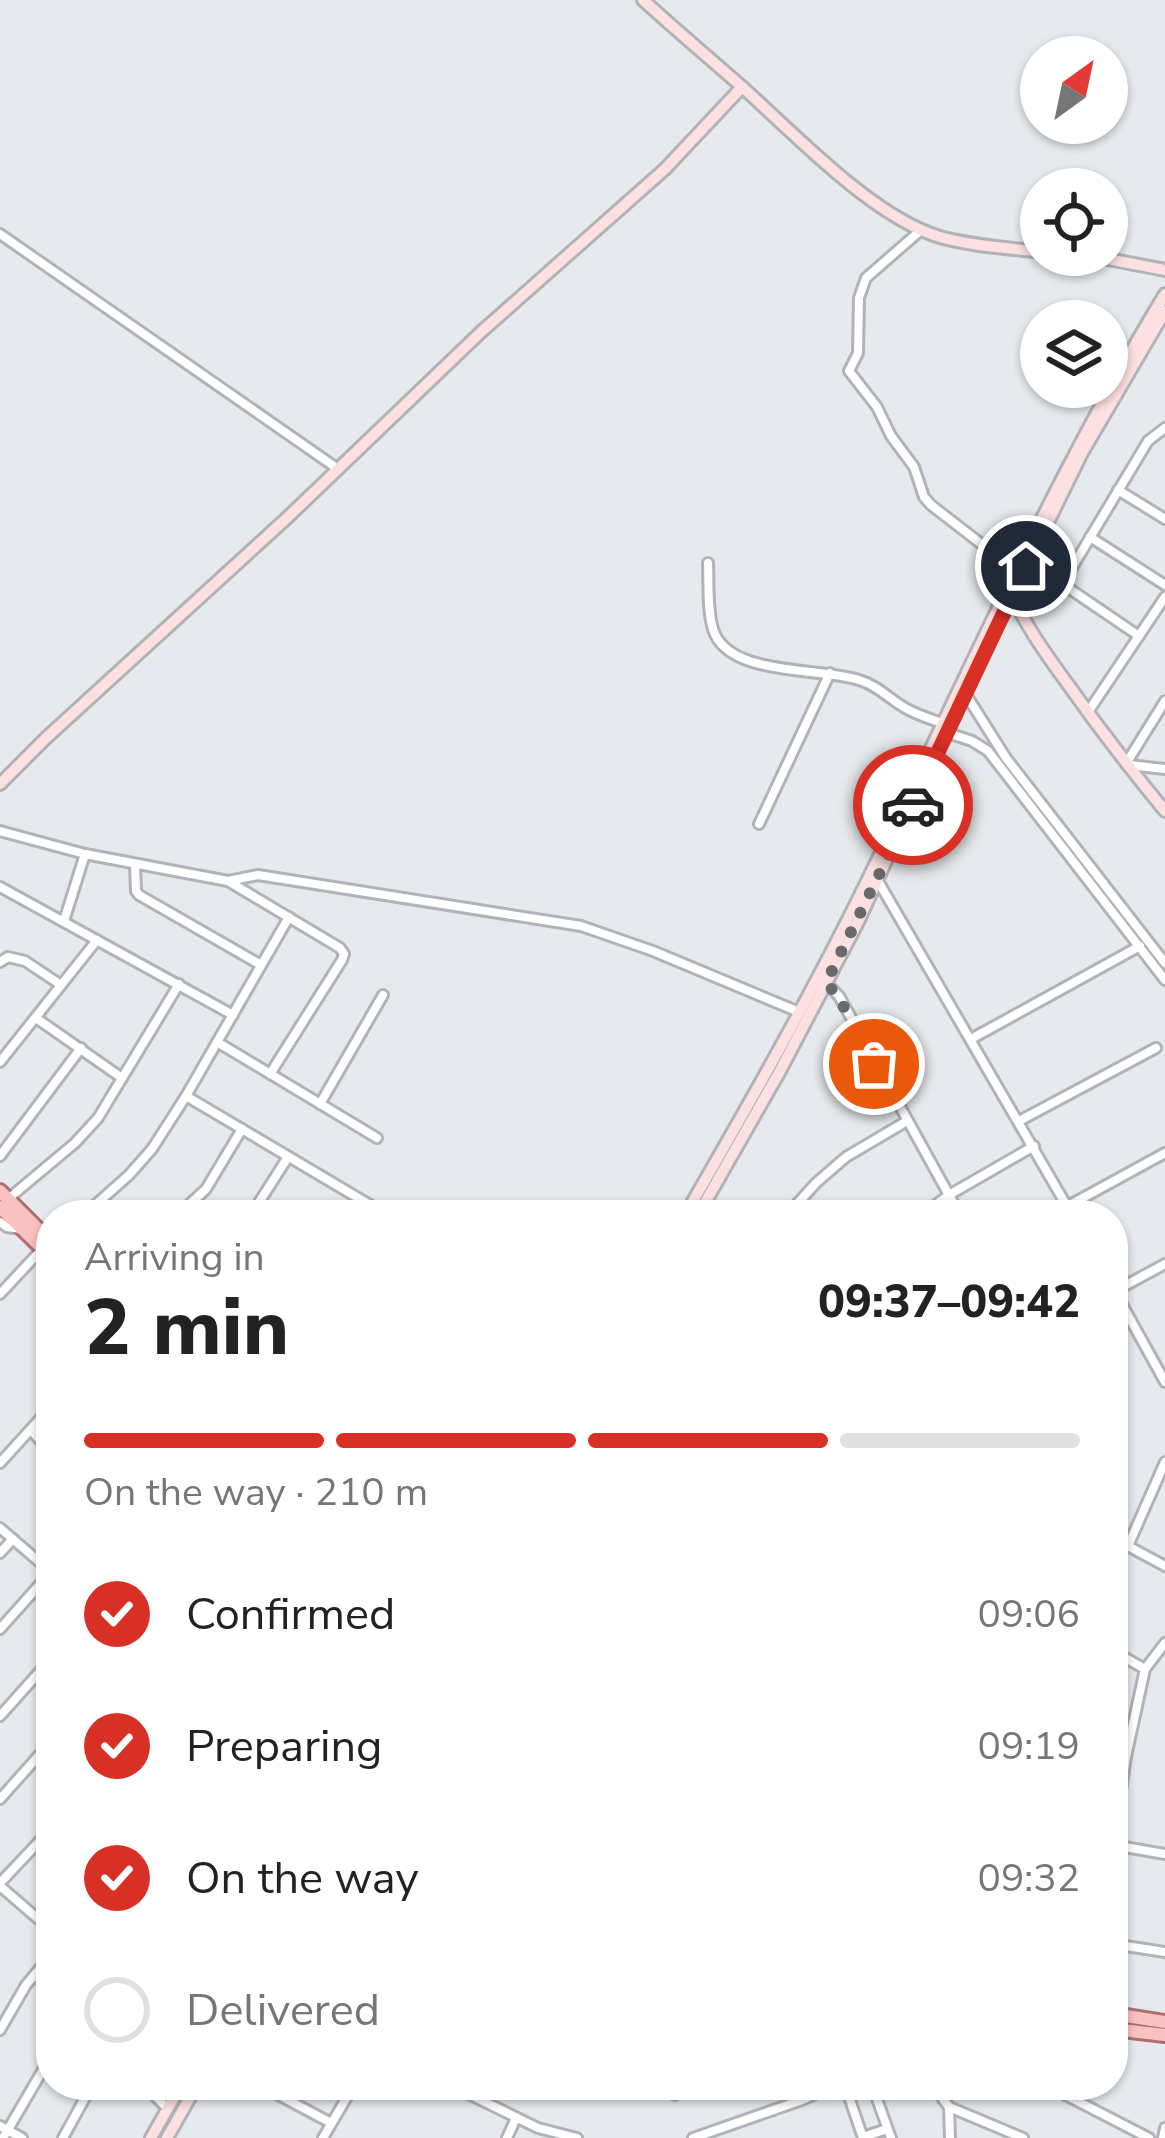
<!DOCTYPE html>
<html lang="en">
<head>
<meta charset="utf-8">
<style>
  :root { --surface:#fff; --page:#f2f2f2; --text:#222; --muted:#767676; --line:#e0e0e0; --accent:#d93025 }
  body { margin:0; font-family:"Nunito Sans",sans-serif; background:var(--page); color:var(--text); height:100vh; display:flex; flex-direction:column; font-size:45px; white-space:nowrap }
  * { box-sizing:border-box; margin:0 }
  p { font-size:39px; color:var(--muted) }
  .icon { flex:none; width:66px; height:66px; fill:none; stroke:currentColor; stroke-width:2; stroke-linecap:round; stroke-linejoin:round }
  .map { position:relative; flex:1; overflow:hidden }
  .panel { position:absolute; left:36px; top:1200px; width:1092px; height:900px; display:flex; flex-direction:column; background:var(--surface); border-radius:48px; box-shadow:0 3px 9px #0004 }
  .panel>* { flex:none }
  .needle { width:78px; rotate:33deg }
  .fabs { position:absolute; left:1020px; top:36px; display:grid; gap:24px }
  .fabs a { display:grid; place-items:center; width:108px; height:108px; border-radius:50%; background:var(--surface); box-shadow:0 3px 9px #0004; font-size:60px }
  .pin { position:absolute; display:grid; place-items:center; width:102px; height:102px; color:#fff; margin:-51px; border:6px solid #fff; border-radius:50%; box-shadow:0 3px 12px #0007 }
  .courier { position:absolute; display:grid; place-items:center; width:120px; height:120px; margin:-60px; border:9px solid #d93025; border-radius:50%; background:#fff; color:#222; box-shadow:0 3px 15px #0007 }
  .head em { font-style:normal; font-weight:800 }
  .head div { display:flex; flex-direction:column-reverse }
  .head { display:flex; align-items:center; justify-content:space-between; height:204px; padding:0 48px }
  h1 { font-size:78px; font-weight:800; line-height:90px }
  .bar { display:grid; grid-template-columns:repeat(4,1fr); gap:18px 12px; align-content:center; height:144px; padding:0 48px }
  .bar i { height:15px; border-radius:9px; background:var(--line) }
  .bar .on { background:var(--accent) }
  .bar p { grid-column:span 4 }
  ol { padding:0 48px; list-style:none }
  li { display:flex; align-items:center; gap:36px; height:132px }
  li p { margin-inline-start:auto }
  li .icon { padding:12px; border-radius:50%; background:var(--accent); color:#fff; stroke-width:4 }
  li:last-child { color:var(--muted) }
  li i { width:66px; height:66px; border:6px solid var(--line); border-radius:50% }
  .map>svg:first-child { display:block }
</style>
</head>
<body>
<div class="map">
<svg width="1165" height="2138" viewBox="0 0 1165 2138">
  <rect width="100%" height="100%" fill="#e6e9ed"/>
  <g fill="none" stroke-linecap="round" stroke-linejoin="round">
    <g stroke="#b1b3b8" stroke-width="14">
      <g id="street">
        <path d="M921 230 866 278 859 298 858 353 849 371 877 407 891 436 914 467 924 497 931 505 1015 570"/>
        <path d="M0 234 338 469"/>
        <path d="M1118 490 1165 519"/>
        <path d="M1090 537 1165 585"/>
        <path d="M708 563C709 584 707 609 713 629 727 677 820 667 859 680 879 686 890 700 907 709 918 715 930 719 942 723"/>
        <path d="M1061 583 1139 636"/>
        <path d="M1015 588 1038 602H1046L1070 571 1148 441 1165 428"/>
        <path d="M965 693 1006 758 1165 963"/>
        <path d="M1088 712 1165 597"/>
        <path d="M945 732 972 741 988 751 1165 980"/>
        <path d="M1127 762 1165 701"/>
        <path d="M1129 765 1165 769"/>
        <path d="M759 824 830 673"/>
        <path d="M0 831 85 854 228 881 340 948 344 954 342 960 270 1074"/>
        <path d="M135 865 136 891 139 895 261 965"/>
        <path d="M228 881 258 875 581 926 653 951 799 1012"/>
        <path d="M878 881 1072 1215"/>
        <path d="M0 887 233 1015"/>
        <path d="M64 921 85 854"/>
        <path d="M0 962 8 957 25 961 61 985"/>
        <path d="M826 983 839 996 960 1215"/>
        <path d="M36 1018 122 1078"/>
        <path d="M971 1039 1140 946"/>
        <path d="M217 1042 377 1138"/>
        <path d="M0 1062 97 940"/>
        <path d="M186 1096 387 1215"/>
        <path d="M320 1104 383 995"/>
        <path d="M1019 1121 1156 1048"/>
        <path d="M0 1156 81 1048"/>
        <path d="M8 1199 75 1143 98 1118 179 984"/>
        <path d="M1068 1206 1165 1153"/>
        <path d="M84 1215 129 1175 152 1149 186 1096 289 917"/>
        <path d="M178 1215 206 1189 242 1129"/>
        <path d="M251 1215 288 1157"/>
        <path d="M787 1215 816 1183 846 1157 907 1121"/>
        <path d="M922 1215 949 1195 1034 1146"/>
        <path d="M0 1222 7 1227 21 1229"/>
        <path d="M1113 1288 1165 1382"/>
        <path d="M1115 1291 1165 1264"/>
        <path d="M0 1294 43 1248"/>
        <path d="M31 1430 51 1453"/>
        <path d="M0 1463 51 1407"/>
        <path d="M0 1528 51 1572"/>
        <path d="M1113 1538 1165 1566"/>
        <path d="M1128 1546 1165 1462"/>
        <path d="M0 1553 13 1539"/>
        <path d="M0 1629 51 1572"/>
        <path d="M1113 1651 1145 1669"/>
        <path d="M0 1716 51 1659"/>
        <path d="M0 1799 51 1742"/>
        <path d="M39 1842 51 1853"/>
        <path d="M1113 1843 1126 1757 1145 1669 1165 1643"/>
        <path d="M1113 1845 1165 1854"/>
        <path d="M0 1883 51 1829"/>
        <path d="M0 1886 51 1930"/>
        <path d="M1113 1944 1165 1952"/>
        <path d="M35 1975 51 1991"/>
        <path d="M0 2030 26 1985 51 1955"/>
        <path d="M144 2085 168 2109"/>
        <path d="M260 2085 331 2123"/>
        <path d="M450 2085 538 2128 577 2138"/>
        <path d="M656 2085 675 2095"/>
        <path d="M845 2085 863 2138"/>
        <path d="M872 2085 891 2138"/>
        <path d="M942 2085 943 2099 949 2107 950 2138"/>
        <path d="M1046 2085 1149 2138"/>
        <path d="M949 2107 1023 2138"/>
        <path d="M0 2126 22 2138"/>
        <path d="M863 2137 887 2129"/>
        <path d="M3 2138 51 2056"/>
        <path d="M63 2138 92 2085"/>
        <path d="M323 2138 354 2085"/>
        <path d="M507 2138 516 2118"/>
        <path d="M693 2138 802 2100 835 2085"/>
        <path d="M1163 2138 1165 2128"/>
      </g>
    </g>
    <g stroke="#b1b3b8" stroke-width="16">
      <g id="secondary">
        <path d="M643 0C675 29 708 57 741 86 794 133 872 217 940 237 972 246 1008 248 1041 252"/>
        <path d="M1069 255 1108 259 1165 270"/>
        <path d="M1012 594C1026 627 1046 654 1067 683 1098 727 1131 770 1165 811"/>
        <path d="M0 784 46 738 289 516 481 332 665 169 742 87"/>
        <path d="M685 1215C749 1104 812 994 868 879 965 682 1051 481 1165 294"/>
        <path d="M698 1215 780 1071 858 922 945 732 1082 453 1165 311"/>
        <path d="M151 2138 181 2085"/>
        <path d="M167 2138 197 2085"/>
      </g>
    </g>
    <g stroke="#ad6f6f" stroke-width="18">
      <g id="primary">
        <path d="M0 1191 51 1242"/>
        <path d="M0 1207 51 1257"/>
        <path d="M1113 2014 1165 2022"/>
        <path d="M1113 2029 1165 2035"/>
      </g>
    </g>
    <use href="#street" stroke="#fff" stroke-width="8"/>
    <use href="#secondary" stroke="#fde0e0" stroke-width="10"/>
    <use href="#primary" stroke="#fac1c1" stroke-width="12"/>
  </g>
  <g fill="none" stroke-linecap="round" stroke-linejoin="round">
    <path stroke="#67696b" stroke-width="12" stroke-dasharray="0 21.6" d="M874 1064 838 996 826 983 913 805"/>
    <path stroke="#d93025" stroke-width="15" d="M913 805 1026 566"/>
  </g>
</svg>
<div class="fabs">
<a><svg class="needle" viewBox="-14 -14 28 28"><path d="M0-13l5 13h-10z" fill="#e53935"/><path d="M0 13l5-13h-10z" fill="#767676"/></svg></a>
<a><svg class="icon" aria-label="locate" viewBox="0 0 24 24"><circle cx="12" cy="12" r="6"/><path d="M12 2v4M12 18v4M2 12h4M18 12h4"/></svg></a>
<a><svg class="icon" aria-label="layers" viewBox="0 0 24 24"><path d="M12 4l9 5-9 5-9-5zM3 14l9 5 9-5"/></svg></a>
</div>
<div class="pin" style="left:874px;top:1064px;background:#ea580c"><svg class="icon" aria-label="bag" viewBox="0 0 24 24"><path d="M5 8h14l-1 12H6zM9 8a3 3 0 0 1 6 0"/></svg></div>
<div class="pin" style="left:1026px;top:566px;background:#1f2937"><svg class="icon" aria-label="home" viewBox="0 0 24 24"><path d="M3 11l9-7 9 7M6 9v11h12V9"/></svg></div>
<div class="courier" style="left:913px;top:805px"><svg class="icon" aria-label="car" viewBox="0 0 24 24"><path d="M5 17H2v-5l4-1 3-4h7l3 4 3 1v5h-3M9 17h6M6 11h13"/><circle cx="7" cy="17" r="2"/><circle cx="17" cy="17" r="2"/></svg></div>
<section class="panel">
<div class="head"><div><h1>2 min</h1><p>Arriving in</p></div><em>09:37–09:42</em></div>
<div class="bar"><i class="on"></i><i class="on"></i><i class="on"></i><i></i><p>On the way · 210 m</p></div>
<ol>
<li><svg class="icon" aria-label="check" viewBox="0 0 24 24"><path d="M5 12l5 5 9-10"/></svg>Confirmed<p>09:06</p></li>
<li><svg class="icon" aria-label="check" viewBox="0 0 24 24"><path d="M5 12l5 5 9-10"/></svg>Preparing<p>09:19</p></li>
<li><svg class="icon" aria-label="check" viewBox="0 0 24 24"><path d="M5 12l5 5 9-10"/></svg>On the way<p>09:32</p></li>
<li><i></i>Delivered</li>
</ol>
</section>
</div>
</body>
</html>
